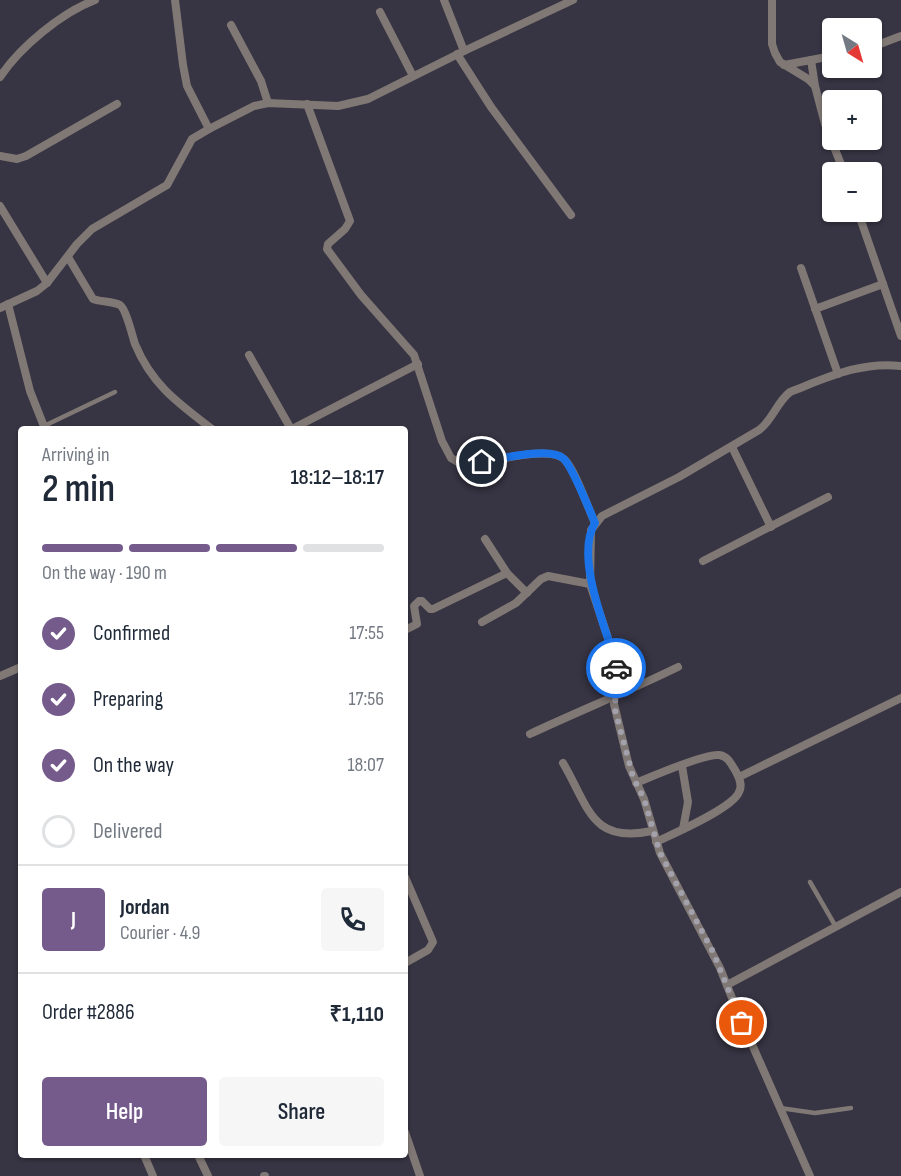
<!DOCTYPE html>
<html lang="en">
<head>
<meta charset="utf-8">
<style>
  :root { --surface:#fff; --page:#f6f6f7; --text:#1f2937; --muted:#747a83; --line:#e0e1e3; --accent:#745b8c }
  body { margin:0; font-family:"Sofia Sans Condensed",sans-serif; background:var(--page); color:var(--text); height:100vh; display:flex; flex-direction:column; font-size:22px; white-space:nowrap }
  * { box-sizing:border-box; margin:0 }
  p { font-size:20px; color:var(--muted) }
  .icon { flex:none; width:33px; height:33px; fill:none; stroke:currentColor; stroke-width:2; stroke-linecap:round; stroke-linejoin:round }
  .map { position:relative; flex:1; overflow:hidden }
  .sheet { position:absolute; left:18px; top:426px; width:390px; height:732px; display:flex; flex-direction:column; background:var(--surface); border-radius:6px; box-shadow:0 2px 4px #0004 }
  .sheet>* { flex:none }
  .needle { width:39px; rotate:143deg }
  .fabs { position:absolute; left:822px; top:18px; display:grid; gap:12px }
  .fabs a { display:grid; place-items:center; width:60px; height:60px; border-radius:6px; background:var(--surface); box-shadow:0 2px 4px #0004; font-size:30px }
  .pin { position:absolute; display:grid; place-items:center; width:51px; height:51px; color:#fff; margin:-26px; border:3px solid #fff; border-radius:50%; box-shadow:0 2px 6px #0007 }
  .courier { position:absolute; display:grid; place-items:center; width:60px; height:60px; margin:-30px; border:4px solid #1a73e8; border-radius:50%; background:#fff; color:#222; box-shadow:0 2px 8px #0007 }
  .head em { font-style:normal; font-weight:600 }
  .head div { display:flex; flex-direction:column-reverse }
  .head { display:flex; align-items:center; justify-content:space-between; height:102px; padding:0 24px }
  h1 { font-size:39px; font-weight:600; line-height:45px }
  .bar { display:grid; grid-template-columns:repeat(4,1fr); gap:9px 6px; align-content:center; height:72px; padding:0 24px }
  .bar i { height:8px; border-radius:4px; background:var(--line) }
  .bar .on { background:var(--accent) }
  .bar p { grid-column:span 4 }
  .line { display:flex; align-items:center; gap:15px; padding:0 24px; border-top:2px solid var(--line) }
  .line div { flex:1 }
  .round { display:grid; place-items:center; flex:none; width:63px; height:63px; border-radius:6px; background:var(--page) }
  ol { padding:0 24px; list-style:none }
  li { display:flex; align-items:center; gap:18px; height:66px }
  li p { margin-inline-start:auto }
  li .icon { padding:6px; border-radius:50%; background:var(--accent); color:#fff; stroke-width:4 }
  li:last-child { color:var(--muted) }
  li i { width:33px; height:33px; border:3px solid var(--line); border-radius:50% }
  .action { display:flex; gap:12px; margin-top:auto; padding:12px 24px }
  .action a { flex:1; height:69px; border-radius:6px; background:var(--accent); color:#fff; font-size:24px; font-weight:600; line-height:69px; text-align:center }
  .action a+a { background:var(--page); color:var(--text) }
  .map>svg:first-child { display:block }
</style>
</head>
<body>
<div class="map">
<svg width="901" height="1176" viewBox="0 0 901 1176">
  <rect width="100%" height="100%" fill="#373443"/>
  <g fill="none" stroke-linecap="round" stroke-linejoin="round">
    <g stroke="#807874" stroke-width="4.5">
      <path d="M44 426 115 392"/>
      <path d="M810 882 836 927"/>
      <path d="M780 1108 815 1113 851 1108"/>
    </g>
    <g stroke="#807874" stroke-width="8">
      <path d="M175 0 183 65 187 86 209 129"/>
      <path d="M444 0 464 51"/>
      <path d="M772 0V44L775 53 780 62 808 79 815 86 825 124 844 172"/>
      <path d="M380 12 413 76"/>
      <path d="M231 25 261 81 268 103"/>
      <path d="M872 47 901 36"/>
      <path d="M457 54 491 107 571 215"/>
      <path d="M811 60 832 56"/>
      <path d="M784 65 811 60 815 86"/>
      <path d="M0 77C20 47 61 13 95 0"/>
      <path d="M307 104 350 221 345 229 328 244 327 249 361 295 414 355 442 441 451 458 463 465C485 464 549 444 564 459 575 469 588 508 595 523"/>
      <path d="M0 156 17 159 26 156 117 104"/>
      <path d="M0 206 47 283"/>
      <path d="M858 212 901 336"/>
      <path d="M68 257 93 299C101 302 113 301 120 305 126 309 132 335 135 344 152 385 178 403 212 429"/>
      <path d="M801 268 838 374"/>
      <path d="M8 304 30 391 45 429"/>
      <path d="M0 308 37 291 47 283 77 244 92 229 167 185 192 139 209 129 254 106 268 103 338 106 368 99 464 51 573 0"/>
      <path d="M815 309 883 284"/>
      <path d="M249 355 291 429"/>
      <path d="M292 429 418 364"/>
      <path d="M732 447 771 527"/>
      <path d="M485 539 507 573 527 593"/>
      <path d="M703 561 828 497"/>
      <path d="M482 622 516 603 541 579 548 576 590 584"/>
      <path d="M405 630 417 624 414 606 419 601H422L430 609H433L507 573"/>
      <path d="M0 676 21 667"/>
      <path d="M530 734C579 711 629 691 678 667"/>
      <path d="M563 763C589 807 591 844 652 831"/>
      <path d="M682 766 688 802 683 829"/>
      <path d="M739 777 901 698"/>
      <path d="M636 783C653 776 703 754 719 755 728 756 731 764 735 770 739 777 743 785 739 792 733 808 673 834 656 842"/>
      <path d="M405 877 433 942 428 950 405 963"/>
      <path d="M727 985 901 892"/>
      <path d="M405 1132 420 1176"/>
      <path d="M144 1155 153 1176"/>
      <path d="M198 1155 208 1176"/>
      <path d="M264 1176H265"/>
      <path d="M810 1176 736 1008 720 968 660 853 644 799 629 766 614 704 615 659 590 584 591 530 602 516 679 477 759 430C773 420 776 403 790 392 826 378 861 361 901 366"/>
    </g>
  </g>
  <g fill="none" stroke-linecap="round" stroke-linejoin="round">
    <path stroke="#a2a1ac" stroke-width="6" stroke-dasharray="0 10.8" d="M616 668 615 710 633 777 644 799 660 853 713 952 742 1023"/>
    <path stroke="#1a73e8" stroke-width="8" d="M482 462C499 459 551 446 564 459 573 468 589 509 595 523 575 555 604 625 615 659L616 668"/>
  </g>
</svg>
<div class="fabs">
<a><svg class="needle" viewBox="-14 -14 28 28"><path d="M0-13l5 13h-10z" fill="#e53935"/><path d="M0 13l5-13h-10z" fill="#747a83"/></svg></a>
<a>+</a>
<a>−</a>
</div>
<div class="pin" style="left:742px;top:1023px;background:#ea580c"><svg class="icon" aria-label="bag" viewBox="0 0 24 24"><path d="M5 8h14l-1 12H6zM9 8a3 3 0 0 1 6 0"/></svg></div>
<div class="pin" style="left:482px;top:462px;background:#1f2937"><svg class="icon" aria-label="home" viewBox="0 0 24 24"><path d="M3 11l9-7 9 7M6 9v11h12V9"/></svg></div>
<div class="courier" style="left:616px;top:668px"><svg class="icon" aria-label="car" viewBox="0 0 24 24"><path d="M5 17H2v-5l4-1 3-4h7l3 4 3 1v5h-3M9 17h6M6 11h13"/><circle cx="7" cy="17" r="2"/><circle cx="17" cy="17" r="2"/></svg></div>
<section class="sheet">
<div class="head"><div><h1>2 min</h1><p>Arriving in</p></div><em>18:12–18:17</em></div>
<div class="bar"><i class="on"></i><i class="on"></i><i class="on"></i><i></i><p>On the way · 190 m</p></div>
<ol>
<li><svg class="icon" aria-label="check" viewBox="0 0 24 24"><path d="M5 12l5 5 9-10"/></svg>Confirmed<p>17:55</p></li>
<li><svg class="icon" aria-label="check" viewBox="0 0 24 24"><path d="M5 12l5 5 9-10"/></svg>Preparing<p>17:56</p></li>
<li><svg class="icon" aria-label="check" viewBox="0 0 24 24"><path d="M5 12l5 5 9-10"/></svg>On the way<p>18:07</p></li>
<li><i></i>Delivered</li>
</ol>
<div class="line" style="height:108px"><b class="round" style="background:var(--accent);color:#fff">J</b><div><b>Jordan</b><p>Courier · 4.9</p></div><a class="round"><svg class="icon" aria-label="phone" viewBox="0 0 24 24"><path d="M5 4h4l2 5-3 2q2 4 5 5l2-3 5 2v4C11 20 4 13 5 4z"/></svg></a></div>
<div class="line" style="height:78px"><div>Order #2886</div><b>₹1,110</b></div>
<div class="action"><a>Help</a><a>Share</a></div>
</section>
</div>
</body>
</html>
